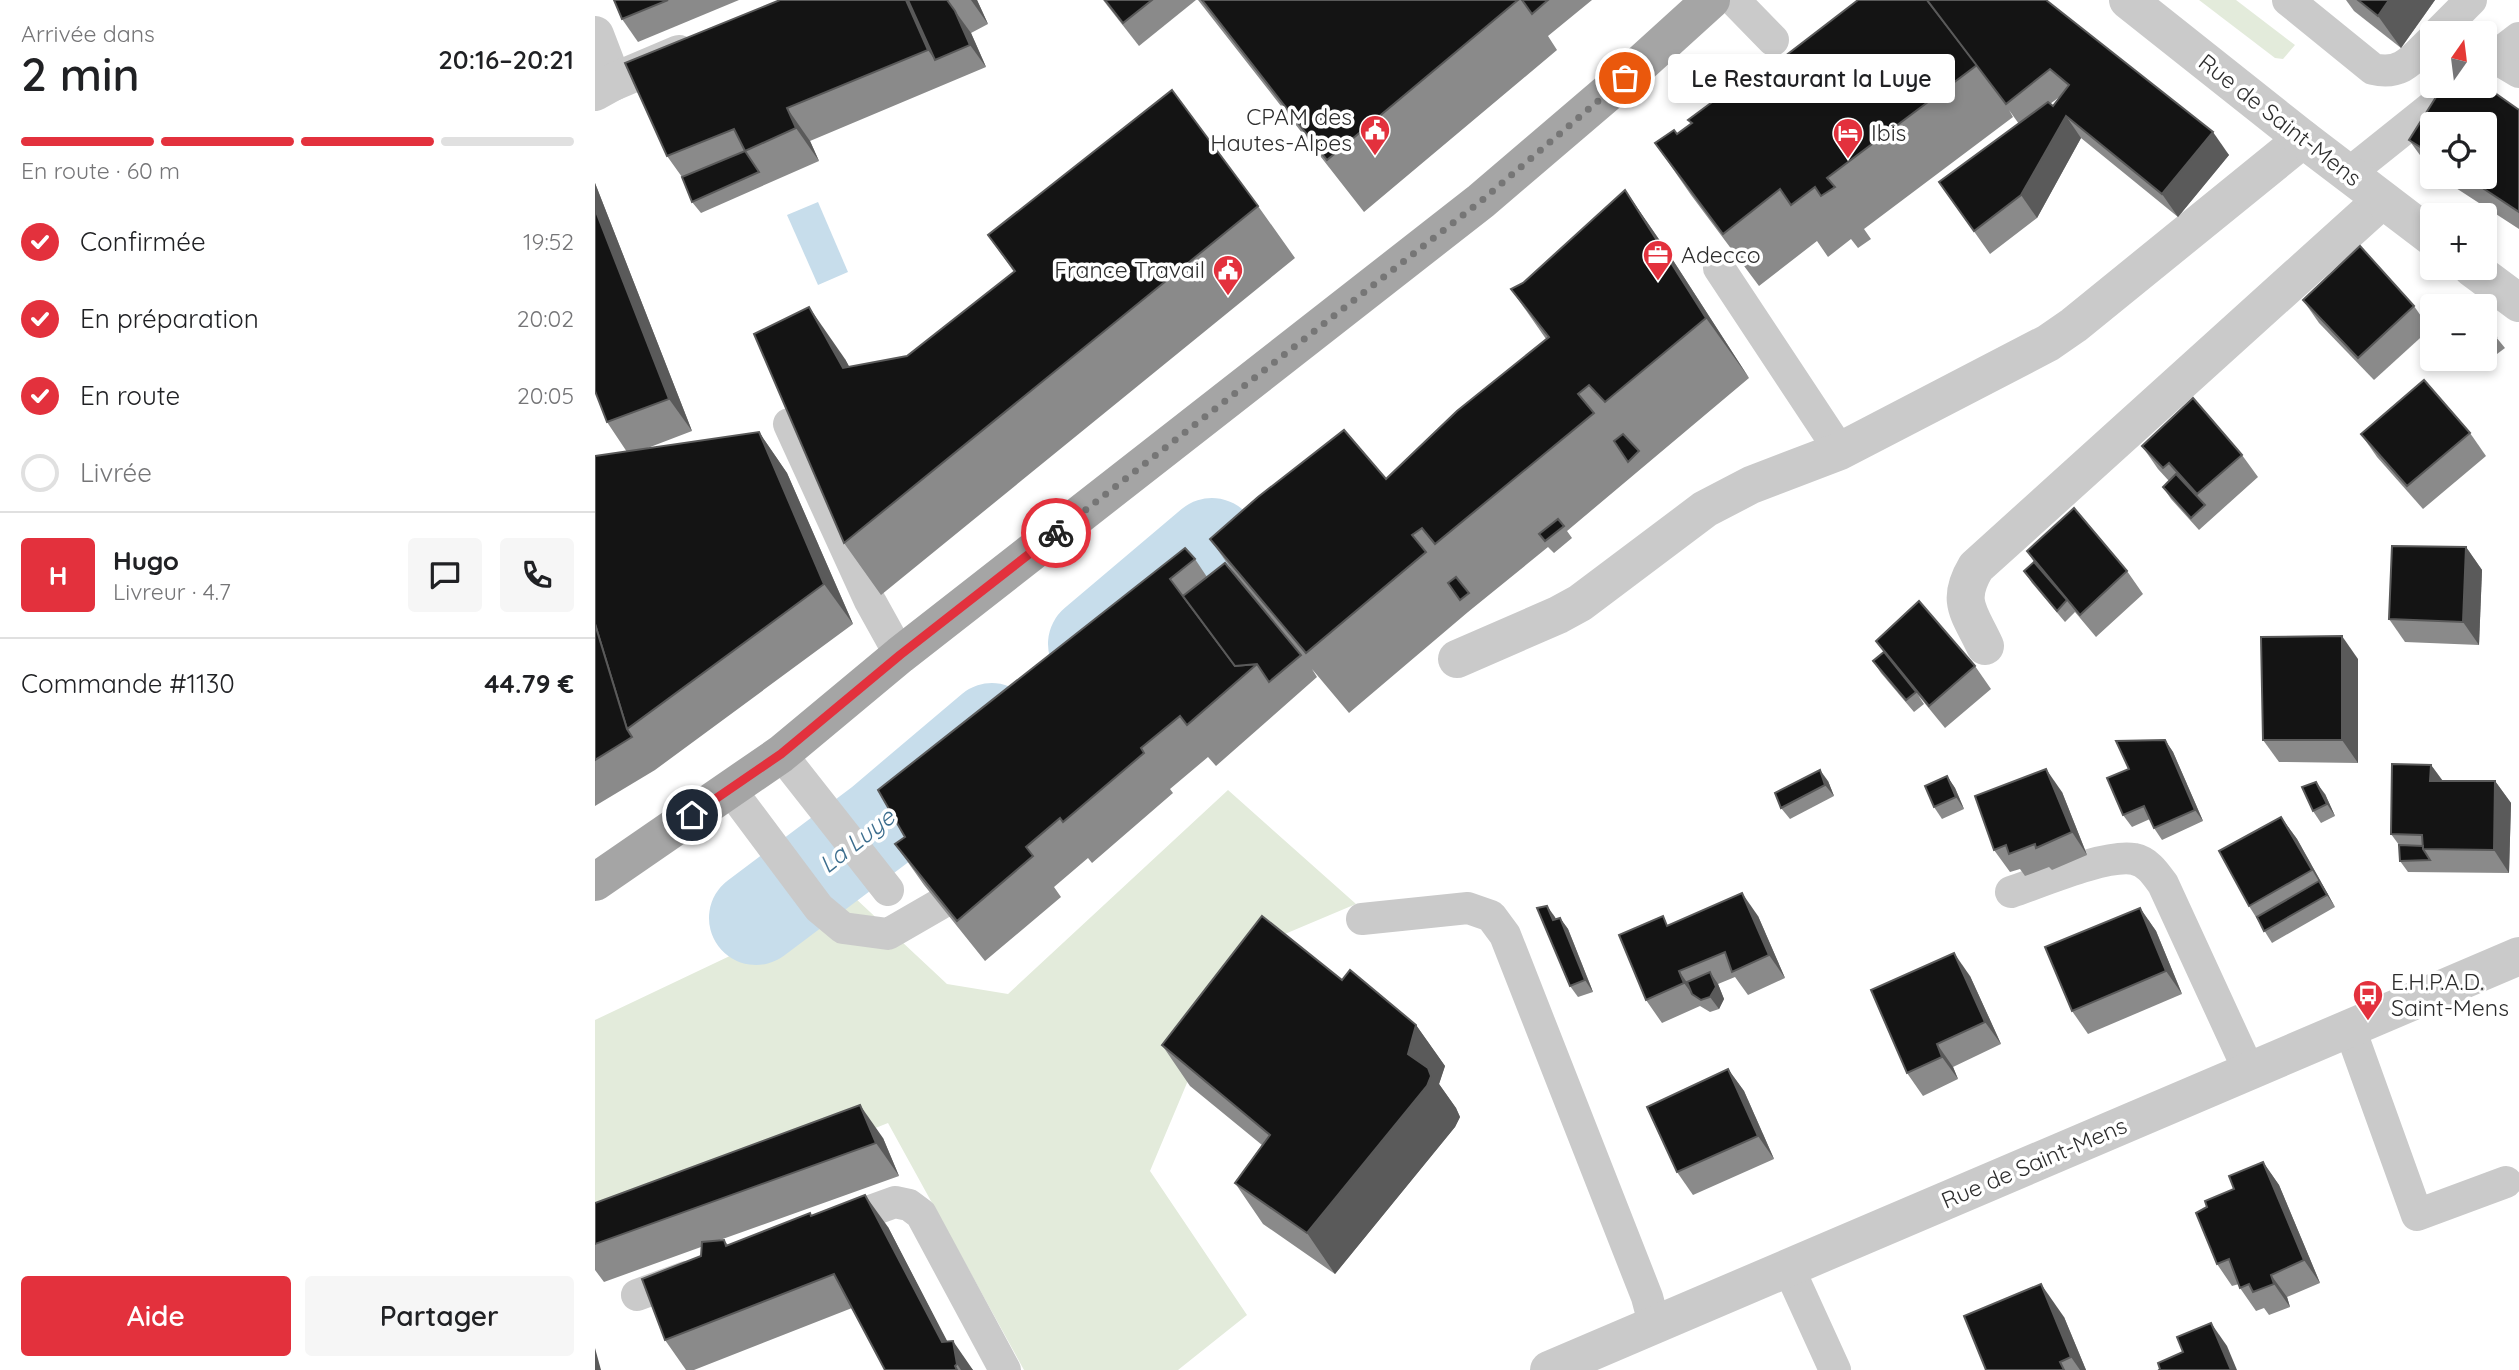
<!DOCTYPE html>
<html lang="fr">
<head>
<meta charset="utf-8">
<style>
  :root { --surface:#fff; --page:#f6f6f6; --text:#202124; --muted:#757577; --line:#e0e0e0; --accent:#e3313d }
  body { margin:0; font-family:Quicksand,sans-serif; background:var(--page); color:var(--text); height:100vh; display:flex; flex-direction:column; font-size:26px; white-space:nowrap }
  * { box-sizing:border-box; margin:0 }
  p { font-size:23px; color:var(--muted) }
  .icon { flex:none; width:38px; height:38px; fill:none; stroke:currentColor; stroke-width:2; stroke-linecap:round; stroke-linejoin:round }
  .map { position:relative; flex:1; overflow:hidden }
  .details { display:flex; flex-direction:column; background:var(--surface); width:595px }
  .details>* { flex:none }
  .needle { width:46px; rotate:14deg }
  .buttons { position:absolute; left:1825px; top:21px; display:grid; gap:14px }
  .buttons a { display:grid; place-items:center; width:77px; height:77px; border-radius:7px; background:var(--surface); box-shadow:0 4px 10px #0003; font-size:35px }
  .pin { position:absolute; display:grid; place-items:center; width:60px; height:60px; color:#fff; margin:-30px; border:4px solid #fff; border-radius:50%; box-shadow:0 2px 7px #0007 }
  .courier { position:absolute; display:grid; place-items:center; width:70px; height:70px; margin:-35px; border:5px solid #e3313d; border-radius:50%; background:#fff; color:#222; box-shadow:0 2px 9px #0007 }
  .bubble { position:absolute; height:49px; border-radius:7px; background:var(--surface); box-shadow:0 4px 10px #0003; font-size:23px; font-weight:600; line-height:49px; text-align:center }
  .head em { font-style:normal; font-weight:600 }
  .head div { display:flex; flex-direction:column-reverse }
  .head { display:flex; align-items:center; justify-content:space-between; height:119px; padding:0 21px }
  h1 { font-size:46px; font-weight:600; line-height:52px }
  .bar { display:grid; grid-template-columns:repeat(4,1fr); gap:10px 7px; align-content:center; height:84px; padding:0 21px }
  .bar i { height:9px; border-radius:5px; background:var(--line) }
  .bar .active { background:var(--accent) }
  .bar p { grid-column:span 4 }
  .line { display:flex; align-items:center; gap:18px; padding:0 21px; border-top:2px solid var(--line) }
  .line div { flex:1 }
  .round { display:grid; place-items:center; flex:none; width:74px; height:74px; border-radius:7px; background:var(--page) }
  ol { padding:0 21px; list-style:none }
  li { display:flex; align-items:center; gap:21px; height:77px }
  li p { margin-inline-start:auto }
  li .icon { padding:7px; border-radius:50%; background:var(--accent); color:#fff; stroke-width:4 }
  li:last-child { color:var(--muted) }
  li i { width:38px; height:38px; border:4px solid var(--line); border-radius:50% }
  .button { display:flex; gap:14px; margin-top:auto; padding:14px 21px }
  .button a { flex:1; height:80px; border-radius:7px; background:var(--accent); color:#fff; font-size:28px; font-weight:600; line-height:80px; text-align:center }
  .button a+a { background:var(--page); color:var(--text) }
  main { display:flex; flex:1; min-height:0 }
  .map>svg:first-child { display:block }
</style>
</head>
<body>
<main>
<section class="details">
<div class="head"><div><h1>2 min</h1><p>Arrivée dans</p></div><em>20:16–20:21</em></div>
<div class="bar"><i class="active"></i><i class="active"></i><i class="active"></i><i></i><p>En route · 60 m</p></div>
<ol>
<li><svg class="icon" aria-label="check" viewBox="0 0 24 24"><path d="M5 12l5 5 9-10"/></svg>Confirmée<p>19:52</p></li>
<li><svg class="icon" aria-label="check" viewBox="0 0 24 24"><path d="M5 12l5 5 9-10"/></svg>En préparation<p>20:02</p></li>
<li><svg class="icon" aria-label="check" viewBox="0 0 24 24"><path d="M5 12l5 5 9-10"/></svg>En route<p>20:05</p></li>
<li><i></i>Livrée</li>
</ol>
<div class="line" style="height:126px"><b class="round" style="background:var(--accent);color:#fff">H</b><div><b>Hugo</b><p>Livreur · 4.7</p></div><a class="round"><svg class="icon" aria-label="chat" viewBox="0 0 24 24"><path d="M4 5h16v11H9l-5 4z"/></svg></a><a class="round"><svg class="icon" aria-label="phone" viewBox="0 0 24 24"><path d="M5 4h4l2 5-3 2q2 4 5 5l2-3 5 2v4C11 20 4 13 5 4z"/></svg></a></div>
<div class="line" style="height:91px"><div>Commande #1130</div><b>44.79 €</b></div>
<div class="button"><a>Aide</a><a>Partager</a></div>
</section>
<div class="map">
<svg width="1924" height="1370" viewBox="0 0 1924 1370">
  <rect width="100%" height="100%" fill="#fff"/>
  <g fill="#e3ebdb">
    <path d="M1604 0H1641L1700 45 1688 59 1680 58Z"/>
    <path d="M633 790 761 904 647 952 555 1171 652 1315 583 1370H429L293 1123 0 1240V1020L259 897 352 984 413 994Z"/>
  </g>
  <path fill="#c7ddeb" d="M223 202 253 272 223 285 192 215Z"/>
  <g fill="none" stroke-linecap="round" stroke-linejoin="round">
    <g stroke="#c7ddeb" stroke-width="94">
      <path d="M500 644 617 545"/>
      <path d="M161 918 286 824 397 730"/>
    </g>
    <g stroke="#cacaca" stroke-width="32">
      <path d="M1139 0 1178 40"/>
      <path d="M1693 0 1778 69C1808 76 1818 58 1838 39"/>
      <path d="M1843 33 1876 0"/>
      <path d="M1899 57 1924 72"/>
      <path d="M1890 64 1924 38"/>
      <path d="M1753 174 1863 86"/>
      <path d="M1124 268 1245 451"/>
      <path d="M194 424 275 601 305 655"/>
      <path d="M186 754 293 890"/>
      <path d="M135 789 224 908 248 928 293 934 345 904"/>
      <path d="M1416 892C1446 882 1510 854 1539 859 1553 862 1560 873 1568 884L1654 1071"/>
      <path d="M767 919 873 908 896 916 910 935 1052 1297 1059 1323"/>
      <path d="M1755 1029 1822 1215 1911 1182"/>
      <path d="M242 1223 300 1202 314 1205 326 1214 410 1370"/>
      <path d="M1194 1269 1240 1370"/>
      <path d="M42 1295 91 1277"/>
    </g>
    <g stroke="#cacaca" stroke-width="38">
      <path d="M0 35 18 82"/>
      <path d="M0 92 18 82 84 54"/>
      <path d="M1390 646C1375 613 1360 602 1381 567L1787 200"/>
      <path d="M862 659 963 615 985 603 1110 509 1156 485 1245 451 1453 343 1479 325 1708 139"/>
      <path d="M954 1370 1924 956"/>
    </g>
    <g stroke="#cacaca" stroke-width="38">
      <path d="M1533 0 1708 139 1838 238"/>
      <path d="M1877 268 1924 303"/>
    </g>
    <path stroke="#a5a5a5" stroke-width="38" d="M0 882 186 754 305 655 886 201 1030 78 1116 0"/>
  </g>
  <g fill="#8a8a8a" fill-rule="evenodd">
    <path d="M19 0H144L43 42 27 19Z"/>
    <path d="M185 0H382L393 24 376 33 391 67 215 141 224 161 106 213 97 202 87 177 72 156Z"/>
    <path d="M508 0H601L544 46Z"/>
    <path d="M603 0H997L953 36 962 50 769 212Z"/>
    <path d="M1451 0 1634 155 1583 217 1486 138 1442 218 1395 254 1344 182 1424 124 1414 110 1418 117 1269 229 1276 239 1263 248 1256 239 1233 257 1222 241 1164 286 1096 195 1060 143 1082 134 1096 124 1093 120 1137 97ZM1467 95 1458 106 1455 104Z"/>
    <path d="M1751 0H1840L1806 48 1759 11Z"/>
    <path d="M1848 86H1890L1924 110V229L1844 177H1890V124H1838V173L1814 140Z"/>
    <path d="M0 183 97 431 50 449 164 432 192 473 258 624 60 770 0 806V456L32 452 12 422 0 391Z"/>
    <path d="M1030 190 1072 251 1154 378 972 531 977 538 959 553 953 547 873 612 754 713 717 669 722 677 621 766 613 757 575 789 578 793 497 863 493 858 459 887 466 897 390 961 329 885 300 844 310 837 283 790 600 559 612 577H642L615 539 791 479 951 339 916 289 928 283Z"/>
    <path d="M663 206 700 258 286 595 249 543 250 359 254 367 312 356 419 272 393 235Z"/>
    <path d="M1708 300 1819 306 1835 329 1779 380 1724 323Z"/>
    <path d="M1890 324 1901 337 1910 348 1882 369 1872 359H1890Z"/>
    <path d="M1875 433 1891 456 1828 509 1782 457 1766 434Z"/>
    <path d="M1547 446 1647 455 1663 477 1604 530 1576 499 1568 487 1574 481 1563 469Z"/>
    <path d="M1871 547 1887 570 1884 645 1810 642 1794 619Z"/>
    <path d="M1432 551 1532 571 1548 594 1501 637 1480 612 1470 622 1437 583 1429 571 1439 562Z"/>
    <path d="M1281 641 1380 666 1396 689 1350 728 1323 695 1329 704 1319 712 1286 673 1278 661 1289 652Z"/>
    <path d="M1763 659V763L1684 762 1668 740Z"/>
    <path d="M1570 740 1578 752 1608 821 1567 840 1559 828 1555 819 1537 827 1528 815 1534 769Z"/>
    <path d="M1836 765 1848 781H1900L1916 803 1914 873 1813 872 1805 861 1804 845 1796 834Z"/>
    <path d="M1352 776 1360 788 1369 809 1347 819 1339 807Z"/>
    <path d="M1233 781 1239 796 1195 819 1186 808Z"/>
    <path d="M1467 792 1492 855 1457 870 1454 867 1430 876 1425 869 1415 872 1399 850Z"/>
    <path d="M1730 794 1740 816 1726 823 1718 811Z"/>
    <path d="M1686 817 1702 839 1740 907 1677 943 1654 906Z"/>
    <path d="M1545 908 1561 931 1587 994 1493 1034 1477 1011Z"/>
    <path d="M1163 916 1190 978 1153 995 1140 977 1123 984 1129 999 1124 1009 1115 1012 1105 1006 1067 1023 1051 1000 1075 925Z"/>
    <path d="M965 918 973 929 998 992 983 997 975 986 961 919Z"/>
    <path d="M1375 976 1406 1044 1358 1067 1363 1079 1328 1096 1312 1073Z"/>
    <path d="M747 980 821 1025 850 1066 844 1084 861 1108 865 1117 860 1127 740 1274 668 1224 640 1183 667 1145 595 1086 567 1045Z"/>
    <path d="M1133 1069 1149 1091 1179 1159 1098 1195 1082 1172Z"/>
    <path d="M288 1138 304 1176 122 1241 129 1240 133 1245 217 1216 293 1227 352 1342 378 1370H290L257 1308 99 1370H91L70 1340 106 1256V1247L9 1282 0 1270V1203Z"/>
    <path d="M1668 1162 1684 1185 1725 1283 1692 1297 1695 1307 1674 1315 1669 1308 1661 1311 1645 1288 1644 1284 1637 1286 1622 1264 1612 1207 1639 1189Z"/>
    <path d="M1469 1317 1491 1370H1391Z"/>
  </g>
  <g fill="#5a5a5a">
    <path d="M311 0H319L340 60 333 50Z"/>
    <path d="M376 0H382L393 24Z"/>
    <path d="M1794 0H1840L1806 48 1783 16Z"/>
    <path d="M360 11 376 33 391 67 375 45Z"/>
    <path d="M192 108 215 141 224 161 201 128Z"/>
    <path d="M1471 116 1486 138 1442 218 1426 195Z"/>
    <path d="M1618 132 1634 155 1583 217 1567 194Z"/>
    <path d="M0 183 97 431 74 399 0 209Z"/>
    <path d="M1030 190 1072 251 1154 378 1111 318Z"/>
    <path d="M214 307 250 359 284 420 248 368Z"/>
    <path d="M164 432 192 473 258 624 229 584Z"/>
    <path d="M1871 547 1887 570 1884 645 1868 622Z"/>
    <path d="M1747 636 1763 659V763L1747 740Z"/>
    <path d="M1570 740 1578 752 1608 821 1600 810Z"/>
    <path d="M1836 765 1852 787 1835 781Z"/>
    <path d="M1451 769 1467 792 1492 855 1477 832Z"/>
    <path d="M1225 770 1233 781 1239 796 1230 785Z"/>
    <path d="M1352 776 1360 788 1369 809 1361 797Z"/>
    <path d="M1900 781 1916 803 1914 873 1899 850Z"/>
    <path d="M1721 782 1730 794 1740 816 1732 804Z"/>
    <path d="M1686 817 1702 839 1740 907 1732 895Z"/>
    <path d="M1147 893 1163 916 1190 978 1174 955Z"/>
    <path d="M952 906 960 917 966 931 958 920Z"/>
    <path d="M1545 908 1561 931 1587 994 1571 971Z"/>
    <path d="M965 918 973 929 998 992 990 980Z"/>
    <path d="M1359 953 1375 976 1406 1044 1390 1022Z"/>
    <path d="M1084 971 1100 994H1097L1089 983Z"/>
    <path d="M1115 972 1123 984 1129 999 1124 1009 1115 997Z"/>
    <path d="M821 1025 850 1066 844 1084 861 1108 865 1117 860 1127 740 1274 712 1233Z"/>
    <path d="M1342 1044 1358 1067 1363 1079 1347 1057Z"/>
    <path d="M1133 1069 1149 1091 1179 1159 1163 1136Z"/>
    <path d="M265 1105 288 1138 304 1176 281 1143Z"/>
    <path d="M1668 1162 1684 1185 1725 1283 1709 1260Z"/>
    <path d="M270 1195 293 1227 361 1358 358 1341 378 1370H366L347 1342Z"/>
    <path d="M1676 1275 1692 1297 1695 1307 1679 1284Z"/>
    <path d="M1446 1284 1469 1317 1491 1370H1485L1476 1357Z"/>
    <path d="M1616 1323 1632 1346 1642 1370H1636Z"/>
    <path d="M0 1348 6 1370H0Z"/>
  </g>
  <g fill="#141414" stroke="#5a5a5a" stroke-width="2">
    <path d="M19 0H73L27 19Z"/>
    <path d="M185 0H311L333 50 192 108 201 128 150 151 139 129 72 156 30 63Z"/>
    <path d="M313 0H352L360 11 375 45 340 60Z"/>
    <path d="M510 0H557L528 23Z"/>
    <path d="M607 0H923L732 160Z"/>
    <path d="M927 0H953L937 14Z"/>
    <path d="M1263 0H1332L1382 65 1232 178 1240 187 1226 196 1220 187 1196 205 1185 189 1128 234 1060 143 1079 130 1082 134 1097 123 1093 120 1132 91 1137 97Z"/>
    <path d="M1332 0H1451L1618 132 1567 194 1471 116 1426 195 1379 231 1344 182 1453 102 1458 106 1474 85 1455 69 1411 104Z"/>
    <path d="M1763 0H1794L1783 16Z"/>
    <path d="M1848 86H1890L1924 110V212L1871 177H1890V124H1838V155L1814 140Z"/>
    <path d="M577 90 663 206 249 543 159 334 214 307 248 368 312 356 420 271 393 235Z"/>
    <path d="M150 151 164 172 97 202 87 177Z"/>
    <path d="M1030 190 1111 318 1010 402 994 385 983 394 999 413 840 544 827 528 817 535 831 552 711 653 615 539 663 497 749 430 791 479 862 411 954 337 916 289 928 283Z"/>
    <path d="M0 209 74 399 12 422 0 391Z"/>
    <path d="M1765 246 1819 306 1763 358 1708 300Z"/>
    <path d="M1890 324 1901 337 1890 345Z"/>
    <path d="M1829 380 1875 433 1812 486 1766 434Z"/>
    <path d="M1598 398 1647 455 1602 494 1574 463 1568 468 1547 446Z"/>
    <path d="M164 432 229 584 32 729 0 624V456Z"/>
    <path d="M1028 434 1044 451 1033 462 1019 441Z"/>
    <path d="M1581 474 1610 505 1596 518 1568 487Z"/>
    <path d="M1479 508 1532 571 1485 615 1432 551Z"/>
    <path d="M963 519 969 526 950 541 944 534Z"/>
    <path d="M1797 546 1871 547 1868 622 1794 619Z"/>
    <path d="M590 548 600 559 575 579 640 666 662 664 592 725 585 716 546 748 549 753 468 822 465 818 431 847 438 856 362 921 300 844 310 837 283 790Z"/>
    <path d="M1439 562 1472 600 1462 611 1429 571Z"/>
    <path d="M630 563 706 655 674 682 662 664 640 666 588 596Z"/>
    <path d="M861 577 874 593 865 600 853 583Z"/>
    <path d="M1324 601 1380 666 1334 706 1281 641Z"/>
    <path d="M0 624 32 729 37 737 0 760Z"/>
    <path d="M1747 636V740H1668L1666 637Z"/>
    <path d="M1289 652 1321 692 1311 700 1278 661Z"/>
    <path d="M1570 740 1600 810 1559 828 1549 806 1528 815 1512 778 1534 769 1521 741Z"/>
    <path d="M1797 764 1836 765 1835 781H1900L1899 850 1828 849 1827 835 1796 834Z"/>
    <path d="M1451 769 1477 832 1441 848 1440 844 1414 854 1411 845 1399 850 1380 796Z"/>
    <path d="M1225 770 1230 785 1186 808 1180 793Z"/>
    <path d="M1352 776 1361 797 1339 807 1330 786Z"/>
    <path d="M1721 782 1732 804 1718 811 1707 787Z"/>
    <path d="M1686 817 1717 870 1654 906 1624 851Z"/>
    <path d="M1804 845 1828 846V849L1835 860 1805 861Z"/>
    <path d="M1724 881 1732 895 1669 931 1662 917Z"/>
    <path d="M1147 893 1174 955 1137 972 1130 952 1084 971 1089 983 1051 1000 1024 935 1068 916 1072 926Z"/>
    <path d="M952 906 958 920 965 918 990 980 975 986 942 908Z"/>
    <path d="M1545 908 1571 971 1477 1011 1450 947Z"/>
    <path d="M667 916 747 980 755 970 821 1025 813 1054 833 1068 836 1076 832 1086 712 1233 640 1183 675 1135 567 1045Z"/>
    <path d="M1359 953 1390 1022 1342 1044 1347 1057 1312 1073 1276 990Z"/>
    <path d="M1115 972 1121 987 1115 997 1106 1000 1097 994 1092 982Z"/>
    <path d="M1133 1069 1163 1136 1082 1172 1052 1107Z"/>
    <path d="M265 1105 281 1143 0 1244V1203Z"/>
    <path d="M1668 1162 1709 1260 1676 1275 1679 1284 1658 1292 1654 1284 1645 1288 1634 1259 1622 1264 1601 1213 1612 1207 1610 1201 1639 1189 1634 1176Z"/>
    <path d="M270 1195 347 1342 358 1341 362 1364 360 1366 362 1370H290L239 1274 70 1340 47 1279 106 1256 107 1242 129 1240 131 1246 215 1213 216 1216Z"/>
    <path d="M1446 1284 1476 1357 1465 1362 1469 1370H1391L1369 1316Z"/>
    <path d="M1616 1323 1636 1370H1564L1565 1369 1563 1363 1588 1352 1582 1337Z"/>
  </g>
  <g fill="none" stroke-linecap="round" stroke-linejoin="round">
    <path stroke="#767676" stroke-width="7" stroke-dasharray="0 12.6" d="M461 533 886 201 1030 78"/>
    <path stroke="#e3313d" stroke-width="9" d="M97 815 186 754 305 655 461 533"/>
  </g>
  <defs>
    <g id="civic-pin" transform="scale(1.575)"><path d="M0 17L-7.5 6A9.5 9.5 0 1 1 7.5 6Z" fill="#e3313d" stroke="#fff"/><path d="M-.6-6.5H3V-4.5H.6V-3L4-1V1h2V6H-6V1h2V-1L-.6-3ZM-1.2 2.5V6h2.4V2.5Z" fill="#fff"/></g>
    <g id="hotel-pin" transform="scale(1.575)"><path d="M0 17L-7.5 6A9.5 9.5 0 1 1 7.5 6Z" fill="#e3313d" stroke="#fff"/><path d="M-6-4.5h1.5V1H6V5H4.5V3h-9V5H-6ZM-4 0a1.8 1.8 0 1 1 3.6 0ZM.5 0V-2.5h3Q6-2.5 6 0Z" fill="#fff"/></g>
    <g id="office-pin" transform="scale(1.575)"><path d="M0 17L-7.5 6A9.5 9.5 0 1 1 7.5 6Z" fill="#e3313d" stroke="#fff"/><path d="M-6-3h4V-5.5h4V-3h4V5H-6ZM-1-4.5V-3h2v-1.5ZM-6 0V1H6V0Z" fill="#fff"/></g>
    <g id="bus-pin" transform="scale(1.575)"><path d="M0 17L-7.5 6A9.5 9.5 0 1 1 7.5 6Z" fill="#e3313d" stroke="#fff"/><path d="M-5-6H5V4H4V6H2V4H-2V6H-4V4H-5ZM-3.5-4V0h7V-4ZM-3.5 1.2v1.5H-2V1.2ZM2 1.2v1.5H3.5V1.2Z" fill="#fff"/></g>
  </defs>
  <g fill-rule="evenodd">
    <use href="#civic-pin" x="780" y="130"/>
    <use href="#hotel-pin" x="1253" y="133"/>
    <use href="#office-pin" x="1063" y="255"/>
    <use href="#civic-pin" x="633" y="270"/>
    <use href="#bus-pin" x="1773" y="995"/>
  </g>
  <g text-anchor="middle" stroke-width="7" stroke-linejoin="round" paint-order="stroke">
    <g font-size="23" fill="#2d2d2d" stroke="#fff" text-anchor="start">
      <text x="757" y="125" text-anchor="end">CPAM des<tspan x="757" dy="26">Hautes-Alpes</tspan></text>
      <text x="1276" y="141">Ibis</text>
      <text x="1086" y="263">Adecco</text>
      <text x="610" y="278" text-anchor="end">France Travail</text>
      <text x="1796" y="990">E.H.P.A.D.<tspan x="1796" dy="26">Saint-Mens</tspan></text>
    </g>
    <g font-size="23" fill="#2d2d2d" stroke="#fff">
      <text transform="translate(1685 120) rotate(38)" y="8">Rue de Saint-Mens</text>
      <text transform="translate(1439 1163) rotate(-23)" y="8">Rue de Saint-Mens</text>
    </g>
    <g font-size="24" font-style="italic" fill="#3d6e8e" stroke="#fff">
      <text transform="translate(262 841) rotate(-38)" y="8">La Luye</text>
    </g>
  </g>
</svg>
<div class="buttons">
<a><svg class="needle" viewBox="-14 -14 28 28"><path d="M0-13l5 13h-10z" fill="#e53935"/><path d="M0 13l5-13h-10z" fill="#757577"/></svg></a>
<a><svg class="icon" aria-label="locate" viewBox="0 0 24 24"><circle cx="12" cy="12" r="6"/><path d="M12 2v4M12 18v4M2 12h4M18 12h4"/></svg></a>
<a>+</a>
<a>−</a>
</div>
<div class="pin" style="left:1030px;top:78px;background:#ea580c"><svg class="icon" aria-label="bag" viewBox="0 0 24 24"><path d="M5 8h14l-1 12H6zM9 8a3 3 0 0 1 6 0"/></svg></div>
<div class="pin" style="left:97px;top:815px;background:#1f2937"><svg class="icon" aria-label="home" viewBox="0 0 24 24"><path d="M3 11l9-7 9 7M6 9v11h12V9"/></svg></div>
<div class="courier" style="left:461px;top:533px"><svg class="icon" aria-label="bike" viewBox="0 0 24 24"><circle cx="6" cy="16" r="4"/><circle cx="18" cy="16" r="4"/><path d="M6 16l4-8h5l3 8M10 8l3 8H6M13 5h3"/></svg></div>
<div class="bubble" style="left:1073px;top:54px;width:287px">Le Restaurant la Luye</div>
</div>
</main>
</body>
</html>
